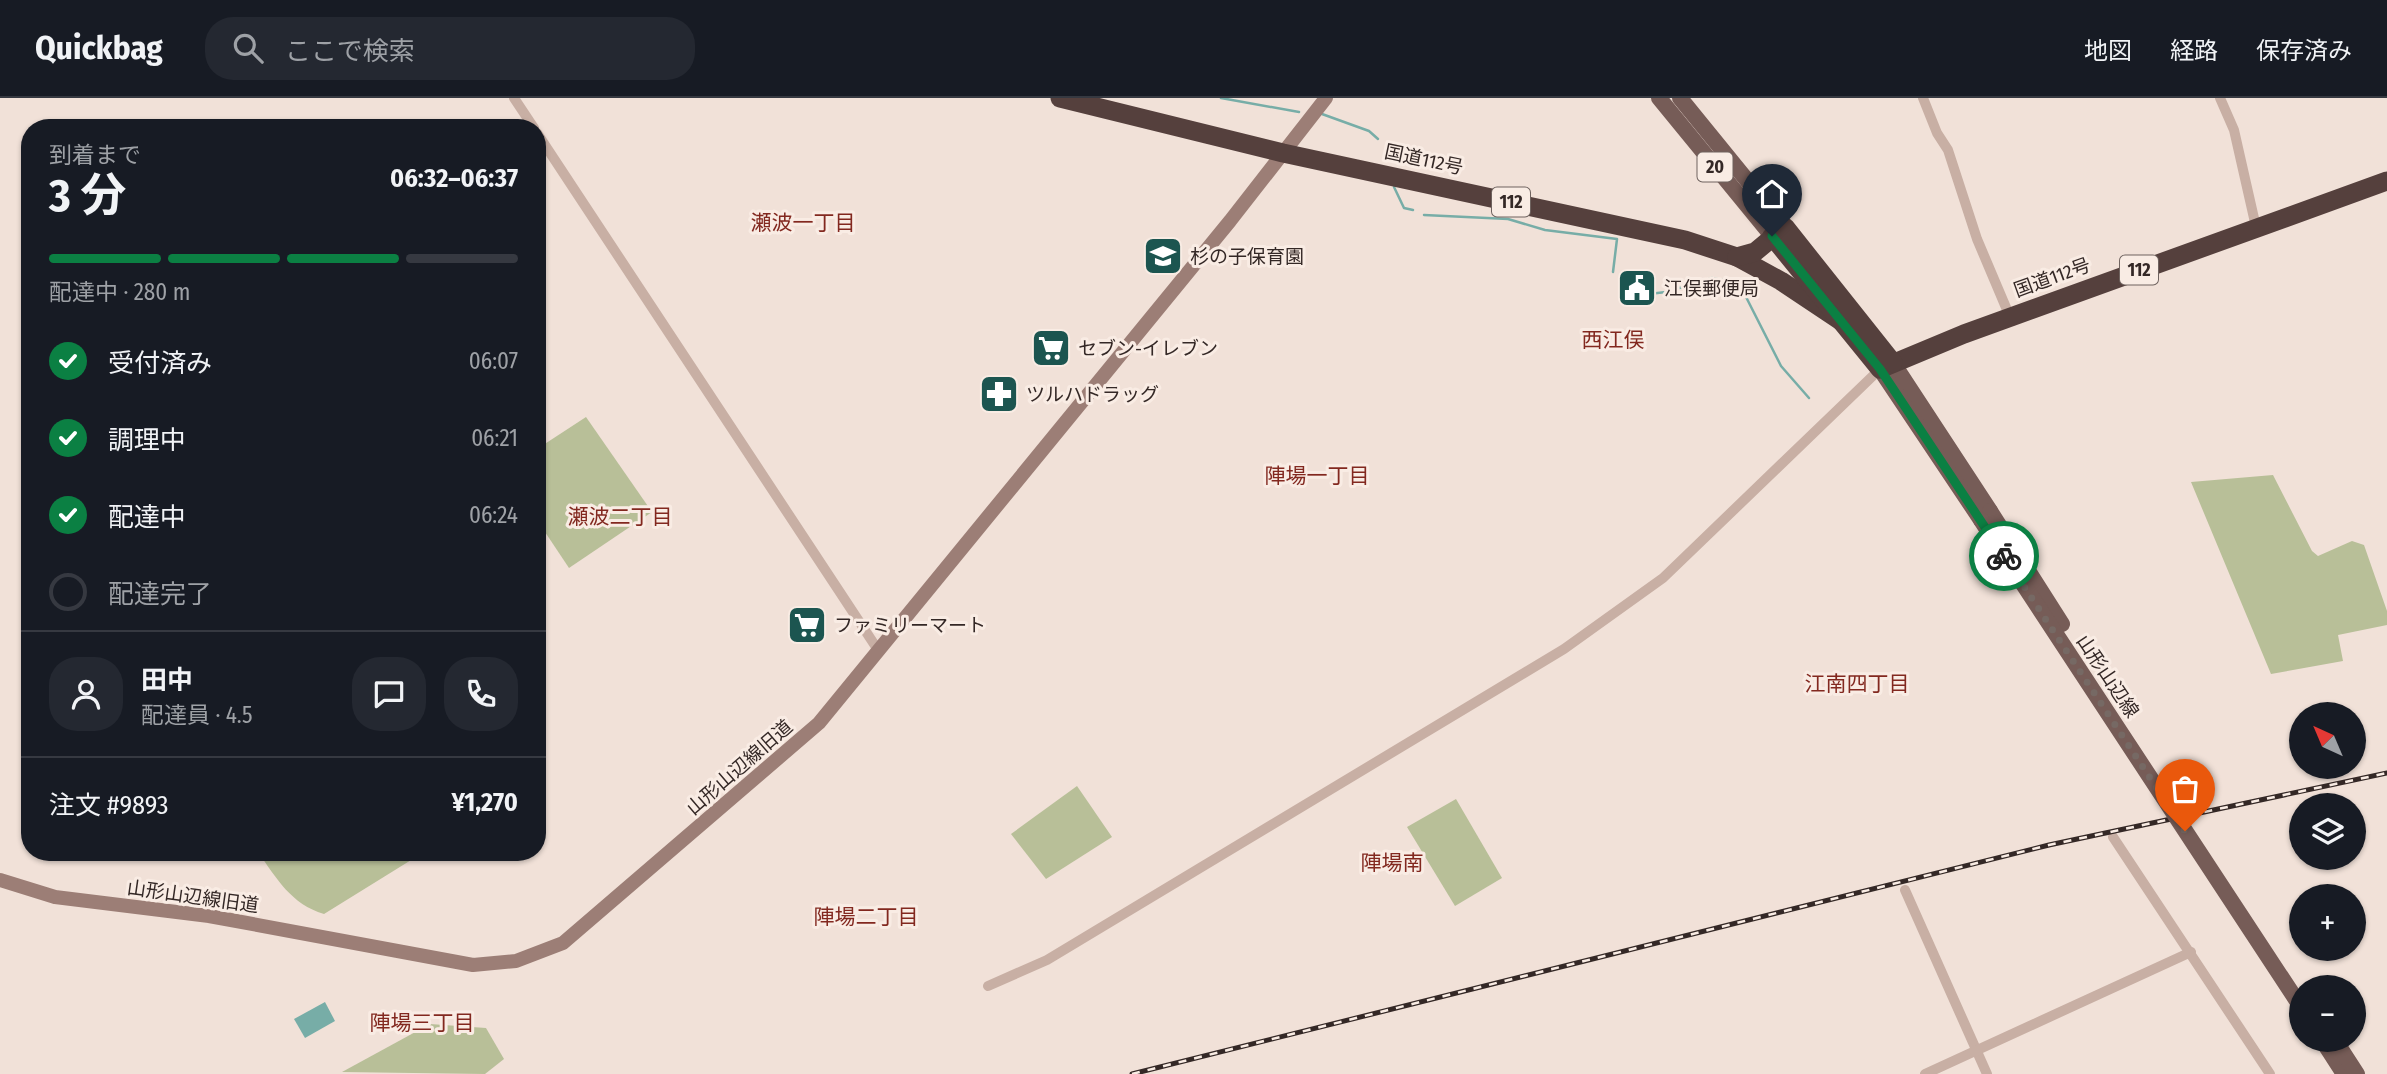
<!DOCTYPE html>
<html lang="ja">
<head>
<meta charset="utf-8">
<style>
  :root { --surface:#171b24; --page:#242831; --text:#f1f3f6; --muted:#9ea1a6; --line:#363941; --accent:#0b8043 }
  body { margin:0; font-family:"Fira Sans Condensed","Noto Sans JP",sans-serif; background:var(--page); color:var(--text); height:100vh; display:flex; flex-direction:column; font-size:26px; white-space:nowrap }
  * { box-sizing:border-box; margin:0 }
  p { font-size:23px; color:var(--muted) }
  .icon { flex:none; width:38px; height:38px; fill:none; stroke:currentColor; stroke-width:2; stroke-linecap:round; stroke-linejoin:round }
  .map { position:relative; flex:1; overflow:hidden }
  .side { position:absolute; left:21px; top:21px; width:525px; height:742px; display:flex; flex-direction:column; background:var(--surface); border-radius:28px; box-shadow:0 2px 5px #0004 }
  .side>* { flex:none }
  .needle { width:46px; rotate:316deg }
  .buttons { position:absolute; left:2289px; top:604px; display:grid; gap:14px }
  .buttons a { display:grid; place-items:center; width:77px; height:77px; border-radius:50%; background:var(--surface); box-shadow:0 2px 5px #0004; font-size:35px }
  .pin { position:absolute; display:grid; place-items:center; width:60px; height:60px; color:#fff; margin:-72px -30px; border-radius:50% 50% 50% 0; rotate:-45deg; box-shadow:0 0 7px #0007 }
  .pin .icon { rotate:45deg }
  .courier { position:absolute; display:grid; place-items:center; width:70px; height:70px; margin:-35px; border:5px solid #0b8043; border-radius:50%; background:#fff; color:#222; box-shadow:0 2px 9px #0007 }
  .summary em { font-style:normal; font-weight:700 }
  .summary div { display:flex; flex-direction:column-reverse }
  .summary { display:flex; align-items:center; justify-content:space-between; height:119px; padding:0 28px }
  h1 { font-size:46px; font-weight:700; line-height:52px }
  .bar { display:grid; grid-template-columns:repeat(4,1fr); gap:10px 7px; align-content:center; height:84px; padding:0 28px }
  .bar i { height:9px; border-radius:5px; background:var(--line) }
  .bar .current { background:var(--accent) }
  .bar p { grid-column:span 4 }
  .line { display:flex; align-items:center; gap:18px; padding:0 28px; border-top:2px solid var(--line) }
  .line div { flex:1 }
  .round { display:grid; place-items:center; flex:none; width:74px; height:74px; border-radius:28px; background:var(--page) }
  ol { padding:0 28px; list-style:none }
  li { display:flex; align-items:center; gap:21px; height:77px }
  li p { margin-inline-start:auto }
  li .icon { padding:7px; border-radius:50%; background:var(--accent); color:#fff; stroke-width:4 }
  li:last-child { color:var(--muted) }
  li i { width:38px; height:38px; border:4px solid var(--line); border-radius:50% }
  header { display:flex; align-items:center; gap:42px; box-sizing:border-box; height:98px; padding:0 35px; background:var(--surface); border-bottom:2px solid var(--line) }
  header strong { font-size:33px }
  nav { display:flex; gap:38px; margin-inline-start:auto; font-size:24px }
  .search { width:490px; height:63px; background:var(--page); display:flex; align-items:center; gap:18px; box-sizing:border-box; padding:0 24px; border-radius:28px; color:var(--muted); font-size:26px }
  .map>svg:first-child { display:block }
</style>
</head>
<body>
<header>
<strong>Quickbag</strong>
<div class="search"><svg class="icon" aria-label="search" viewBox="0 0 24 24"><circle cx="10" cy="10" r="6"/><path d="M15 15l6 6"/></svg>ここで検索</div>
<nav><a>地図</a><a>経路</a><a>保存済み</a></nav>
</header>
<div class="map">
<svg width="2387" height="976" viewBox="0 0 2387 976">
  <rect width="100%" height="100%" fill="#f1e1d8"/>
  <g fill="#b8bf98">
    <path d="M586 319 652 414 569 470 537 422V351Z"/>
    <path d="M2273 377 2312 453 2318 458 2352 443 2364 447 2387 513V527L2338 537 2343 563 2271 576 2191 384Z"/>
    <path d="M1077 688 1112 739 1046 781 1011 736Z"/>
    <path d="M1456 701 1502 780 1455 808 1407 729Z"/>
    <path d="M258 754H414L416 759 324 816C291 806 277 781 258 754Z"/>
    <path d="M430 926 486 930 504 961 485 976 342 974Z"/>
  </g>
  <path fill="#77ada7" d="M325 904 335 923 305 940 294 921Z"/>
  <g fill="none" stroke-linecap="round" stroke-linejoin="round">
    <g stroke="#77ada7" stroke-width="2.5">
      <path d="M1221 0 1299 14"/>
      <path d="M1322 16 1369 33 1378 41"/>
      <path d="M1394 89 1404 110 1413 112"/>
      <path d="M1424 117 1508 121 1545 132 1617 141 1613 174"/>
      <path d="M1624 181 1632 198 1666 194 1712 180 1727 183 1744 195 1781 268 1809 300"/>
    </g>
    <g stroke="#c8afa4" stroke-width="10">
      <path d="M514 0 534 30"/>
      <path d="M1923 0 1937 35 1948 52 1977 141 2010 219"/>
      <path d="M2220 0 2234 32 2256 129"/>
      <path d="M537 35 878 552"/>
      <path d="M2113 739 2270 976"/>
      <path d="M1905 792 1987 976"/>
      <path d="M988 888 1047 862 1564 551 1663 480 1880 271"/>
      <path d="M1925 976 2191 854"/>
    </g>
    <path stroke="#9c7e76" stroke-width="14" d="M0 782 55 799 209 818 473 867 516 863 563 845 819 625 1230 123 1326 0"/>
    <g stroke="#765c57" stroke-width="16">
      <path d="M1659 0 1772 138"/>
      <path d="M1680 0 1785 129"/>
      <path d="M1893 265 1990 413"/>
      <path d="M1880 271 1981 422"/>
      <path d="M2322 942 2344 976"/>
      <path d="M2335 942 2357 976"/>
    </g>
    <g stroke="#55403d" stroke-width="19">
      <path d="M1060 0 1283 55 1685 142 1737 159 1781 183 1841 223"/>
      <path d="M1772 138 1880 271 1964 236 2387 83"/>
      <path d="M1737 159 1755 154 1785 129 1893 265"/>
    </g>
    <g stroke="#342826" stroke-width="5">
      <path id="rail" d="M1132 976 2049 747 2387 675"/>
    </g>
    <use href="#rail" stroke="#f9ece4" stroke-width="2.5" stroke-dasharray="8" stroke-linecap="butt"/>
    <g stroke="#765c57" stroke-width="16">
      <path d="M1990 413 2062 526"/>
      <path d="M1981 422 2301 909"/>
    </g>
  </g>
  <g fill="none" stroke-linecap="round" stroke-linejoin="round">
    <path stroke="#766964" stroke-width="7" stroke-dasharray="0 12.6" d="M2004 458 2185 733"/>
    <path stroke="#0b8043" stroke-width="9" d="M1772 138 1880 271 2004 458"/>
  </g>
  <defs>
    <g id="school-square" transform="scale(2.0125)"><rect x="-9" y="-9" width="18" height="18" rx="4" fill="#1c5550" stroke="#f9ece4"/><path d="M0-5L7-2L0 1L-7-2ZM-4 1L0 2.5L4 1V4Q0 6-4 4Z" fill="#fff"/></g>
    <g id="civic-square" transform="scale(2.0125)"><rect x="-9" y="-9" width="18" height="18" rx="4" fill="#1c5550" stroke="#f9ece4"/><path d="M-.6-6.5H3V-4.5H.6V-3L4-1V1h2V6H-6V1h2V-1L-.6-3ZM-1.2 2.5V6h2.4V2.5Z" fill="#fff"/></g>
    <g id="supermarket-square" transform="scale(2.0125)"><rect x="-9" y="-9" width="18" height="18" rx="4" fill="#1c5550" stroke="#f9ece4"/><path d="M-6-5.5h2.5l.6 2H6L4.5 2H-2.5L-4.4-4H-6ZM-1.5 3.2a1.3 1.3 0 1 0 .1 0ZM3 3.2a1.3 1.3 0 1 0 .1 0Z" fill="#fff"/></g>
    <g id="pharmacy-square" transform="scale(2.0125)"><rect x="-9" y="-9" width="18" height="18" rx="4" fill="#1c5550" stroke="#f9ece4"/><path d="M-2-6h4v4h4v4h-4v4h-4v-4h-4v-4h4Z" fill="#fff"/></g>
  </defs>
  <g fill-rule="evenodd">
    <use href="#school-square" x="1163" y="158"/>
    <use href="#civic-square" x="1637" y="190"/>
    <use href="#supermarket-square" x="1051" y="250"/>
    <use href="#pharmacy-square" x="999" y="296"/>
    <use href="#supermarket-square" x="807" y="527"/>
  </g>
  <g text-anchor="middle" stroke-width="6" stroke-linejoin="round" paint-order="stroke">
    <g fill="#f9ece4" stroke="#6f635f" stroke-width="2">
      <rect x="1697.5" y="54.5" width="35" height="29" rx="5"/>
      <rect x="1492" y="89.5" width="38" height="29" rx="5"/>
      <rect x="2120" y="157.5" width="38" height="29" rx="5"/>
    </g>
    <g font-size="18" font-weight="bold" fill="#342826">
      <text x="1715" y="75">20</text>
      <text x="1511" y="110">112</text>
      <text x="2139" y="178">112</text>
    </g>
    <g font-size="19" fill="#342826" stroke="#f9ece4">
      <text transform="translate(1424 61) rotate(12)" y="7">国道112号</text>
      <text transform="translate(2052 179) rotate(-20)" y="7">国道112号</text>
      <text transform="translate(2108 578) rotate(56)" y="7">山形山辺線</text>
      <text transform="translate(739 669) rotate(-41)" y="7">山形山辺線旧道</text>
      <text transform="translate(193 798) rotate(8)" y="7">山形山辺線旧道</text>
    </g>
    <g font-size="19" fill="#342826" stroke="#f9ece4" text-anchor="start">
      <text x="1190" y="165">杉の子保育園</text>
      <text x="1664" y="197">江俣郵便局</text>
      <text x="1078" y="257">セブン-イレブン</text>
      <text x="1026" y="303">ツルハドラッグ</text>
      <text x="834" y="534">ファミリーマート</text>
    </g>
    <g font-size="21" fill="#82281f" stroke="#f9ece4">
      <text x="803" y="132">瀬波一丁目</text>
      <text x="1613" y="249">西江俣</text>
      <text x="1317" y="385">陣場一丁目</text>
      <text x="620" y="426">瀬波二丁目</text>
      <text x="1857" y="593">江南四丁目</text>
      <text x="1392" y="772">陣場南</text>
      <text x="866" y="826">陣場二丁目</text>
      <text x="422" y="932">陣場三丁目</text>
    </g>
  </g>
</svg>
<div class="buttons">
<a><svg class="needle" viewBox="-14 -14 28 28"><path d="M0-13l5 13h-10z" fill="#e53935"/><path d="M0 13l5-13h-10z" fill="#9ea1a6"/></svg></a>
<a><svg class="icon" aria-label="layers" viewBox="0 0 24 24"><path d="M12 4l9 5-9 5-9-5zM3 14l9 5 9-5"/></svg></a>
<a>+</a>
<a>−</a>
</div>
<div class="pin" style="left:2185px;top:733px;background:#ea580c"><svg class="icon" aria-label="bag" viewBox="0 0 24 24"><path d="M5 8h14l-1 12H6zM9 8a3 3 0 0 1 6 0"/></svg></div>
<div class="pin" style="left:1772px;top:138px;background:#1f2937"><svg class="icon" aria-label="home" viewBox="0 0 24 24"><path d="M3 11l9-7 9 7M6 9v11h12V9"/></svg></div>
<div class="courier" style="left:2004px;top:458px"><svg class="icon" aria-label="bike" viewBox="0 0 24 24"><circle cx="6" cy="16" r="4"/><circle cx="18" cy="16" r="4"/><path d="M6 16l4-8h5l3 8M10 8l3 8H6M13 5h3"/></svg></div>
<section class="side">
<div class="summary"><div><h1>3 分</h1><p>到着まで</p></div><em>06:32–06:37</em></div>
<div class="bar"><i class="current"></i><i class="current"></i><i class="current"></i><i></i><p>配達中 · 280 m</p></div>
<ol>
<li><svg class="icon" aria-label="check" viewBox="0 0 24 24"><path d="M5 12l5 5 9-10"/></svg>受付済み<p>06:07</p></li>
<li><svg class="icon" aria-label="check" viewBox="0 0 24 24"><path d="M5 12l5 5 9-10"/></svg>調理中<p>06:21</p></li>
<li><svg class="icon" aria-label="check" viewBox="0 0 24 24"><path d="M5 12l5 5 9-10"/></svg>配達中<p>06:24</p></li>
<li><i></i>配達完了</li>
</ol>
<div class="line" style="height:126px"><a class="round"><svg class="icon" aria-label="person" viewBox="0 0 24 24"><circle cx="12" cy="8" r="4"/><path d="M4 21q1-7 8-7t8 7"/></svg></a><div><b>田中</b><p>配達員 · 4.5</p></div><a class="round"><svg class="icon" aria-label="chat" viewBox="0 0 24 24"><path d="M4 5h16v11H9l-5 4z"/></svg></a><a class="round"><svg class="icon" aria-label="phone" viewBox="0 0 24 24"><path d="M5 4h4l2 5-3 2q2 4 5 5l2-3 5 2v4C11 20 4 13 5 4z"/></svg></a></div>
<div class="line" style="height:91px"><div>注文 #9893</div><b>¥1,270</b></div>
</section>
</div>
</body>
</html>
